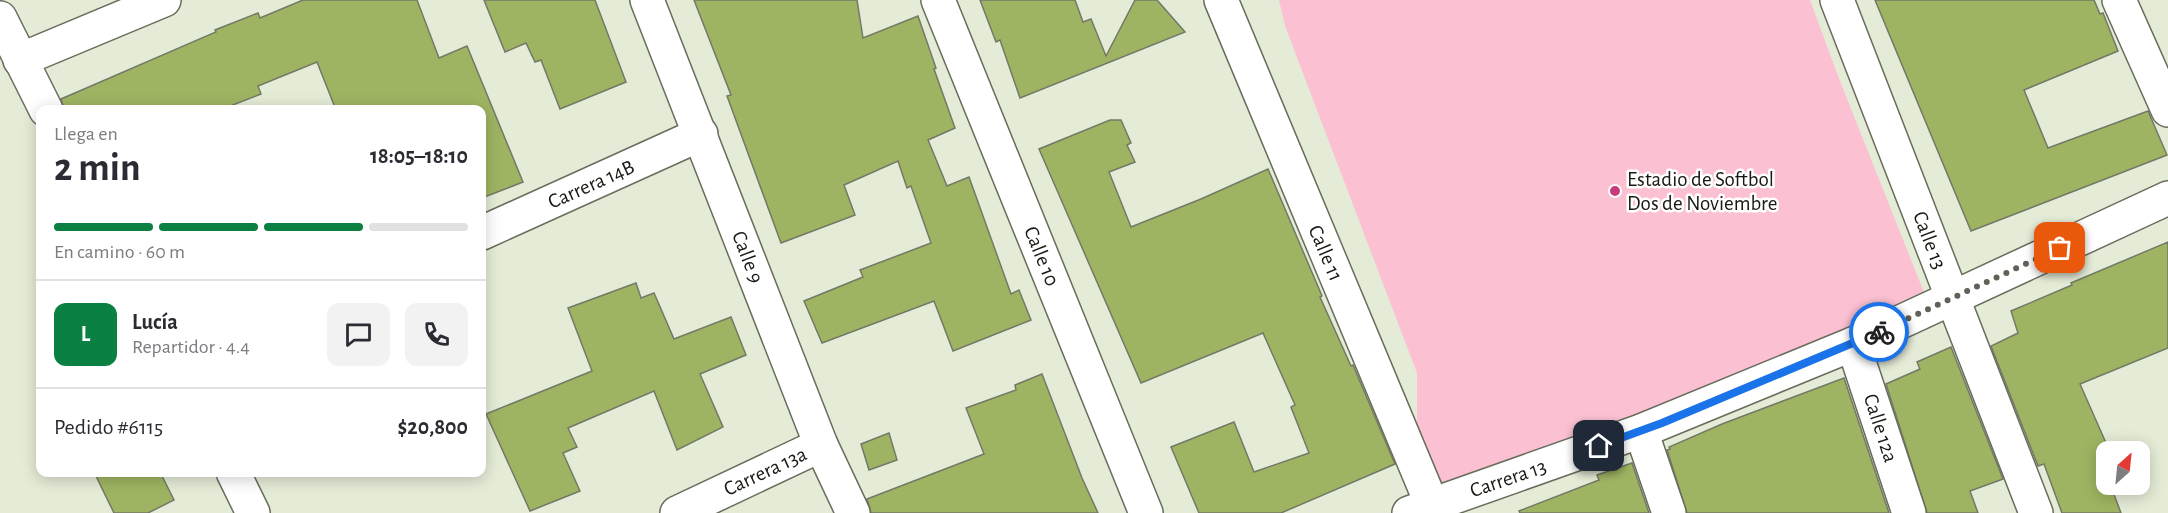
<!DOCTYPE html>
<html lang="es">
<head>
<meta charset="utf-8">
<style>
  :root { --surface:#fff; --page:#f2f2f3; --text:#2b2b33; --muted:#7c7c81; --line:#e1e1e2; --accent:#0b8043 }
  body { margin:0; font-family:"Alegreya Sans",sans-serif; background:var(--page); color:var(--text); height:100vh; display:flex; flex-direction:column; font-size:22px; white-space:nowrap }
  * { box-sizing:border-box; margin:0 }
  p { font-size:20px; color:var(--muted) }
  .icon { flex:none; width:33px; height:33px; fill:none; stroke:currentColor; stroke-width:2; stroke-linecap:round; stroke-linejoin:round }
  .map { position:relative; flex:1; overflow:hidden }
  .sheet { position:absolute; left:36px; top:105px; width:450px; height:372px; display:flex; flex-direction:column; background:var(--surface); border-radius:12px; box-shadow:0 3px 15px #0003 }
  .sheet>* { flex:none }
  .needle { width:39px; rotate:27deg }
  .controls { position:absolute; left:2096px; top:441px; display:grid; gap:12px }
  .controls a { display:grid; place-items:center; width:54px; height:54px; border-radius:12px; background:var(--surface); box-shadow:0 3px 15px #0003; font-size:30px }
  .pin { position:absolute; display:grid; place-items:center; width:51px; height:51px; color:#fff; margin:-26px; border-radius:12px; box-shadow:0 3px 9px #0006 }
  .courier { position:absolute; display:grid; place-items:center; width:60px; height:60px; margin:-30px; border:4px solid #1a73e8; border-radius:50%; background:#fff; color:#222; box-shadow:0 2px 8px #0007 }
  .overview em { font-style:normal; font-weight:600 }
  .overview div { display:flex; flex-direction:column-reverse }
  .overview { display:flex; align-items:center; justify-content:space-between; height:102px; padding:0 18px }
  h1 { font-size:39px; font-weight:600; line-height:45px }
  .bar { display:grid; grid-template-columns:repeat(4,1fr); gap:9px 6px; align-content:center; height:72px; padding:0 18px }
  .bar i { height:8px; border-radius:4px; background:var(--line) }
  .bar .active { background:var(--accent) }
  .bar p { grid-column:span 4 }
  .line { display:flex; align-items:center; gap:15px; padding:0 18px; border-top:2px solid var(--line) }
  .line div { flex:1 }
  .round { display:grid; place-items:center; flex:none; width:63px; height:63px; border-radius:12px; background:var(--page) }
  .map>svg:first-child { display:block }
</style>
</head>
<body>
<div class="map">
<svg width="2168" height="513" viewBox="0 0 2168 513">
  <rect width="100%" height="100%" fill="#e4ebd6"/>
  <path fill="#fbc1d3" d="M1279 0H1810L1838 76 1929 305 1438 492 1417 436V373L1285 26Z"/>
  <g fill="#9fb462" stroke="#747967" stroke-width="1.5">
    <path d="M303 0H417L439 58 467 46 523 182 482 198V110H336L317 62 258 86 261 94 220 110H64L61 99 216 32 215 30 258 13 260 18Z"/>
    <path d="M484 0H595L626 82 560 109 541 60 535 62 526 43 505 52Z"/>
    <path d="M694 0H857L863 38 918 16 936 68 934 69 955 128 928 140 947 186 969 177 1011 294 1019 290 1031 320 953 351 934 301 822 343 804 301 863 277 860 270 931 243 911 186 907 188 898 161 844 185 855 215 781 243 727 96 731 95Z"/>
    <path d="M980 0H1075L1083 22 1091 19 1106 56 1135 0H1157L1185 32 1020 98 1000 40 996 42Z"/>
    <path d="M1875 0H2094L2100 14 2103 13 2118 51 2024 90 2048 148 2148 111 2167 155 1971 231Z"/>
    <path d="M1110 120H1121L1131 143 1127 145 1135 162 1109 172 1131 227 1201 199 1268 169 1322 296 1320 297 1351 366 1353 365 1395 464 1281 513H1199L1171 447 1234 422 1254 472 1309 453 1291 407 1295 405 1263 333 1141 383 1039 149Z"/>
    <path d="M2168 242V348L2080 384 2110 452H2099L2106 472V484H2110L2121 513H2062L2044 464 2038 466 1991 346 2018 333 2011 311 2072 285 2071 283Z"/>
    <path d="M636 283 641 298 654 293 674 339 731 317 746 355 700 374 723 427 677 450 654 391 568 428 577 447 563 453 580 491 530 511 486 414 592 371 568 308Z"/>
    <path d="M1951 347 2003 479 1970 491 1978 513H1927L1886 384 1920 369 1917 362Z"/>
    <path d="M1042 374 1082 478 1098 513H871L867 499 984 454 966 408 1016 390 1015 385Z"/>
    <path d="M1844 378 1889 513H1687L1667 450 1670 449 1669 447 1722 424Z"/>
    <path d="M889 433 897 460 869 470 861 444Z"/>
    <path d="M1632 463 1649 513H1520L1519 511 1599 480 1597 475Z"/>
    <path d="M94 472H160L174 500 148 513H114Z"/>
  </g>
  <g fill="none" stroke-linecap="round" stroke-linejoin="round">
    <g stroke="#686d5b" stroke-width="36">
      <g id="minor">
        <path d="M647 0 821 445 853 513"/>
        <path d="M938 0 1146 513"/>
        <path d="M1221 0 1432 505"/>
        <path d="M1837 0 2036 513"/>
        <path d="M2119 0 2168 110"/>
        <path d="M0 18 46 110"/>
        <path d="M20 60 164 0"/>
        <path d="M482 233 701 134"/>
        <path d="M1853 344 1909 513"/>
        <path d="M1641 431 1669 513"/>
        <path d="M233 472 253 513"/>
        <path d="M677 513 821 445"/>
        <path d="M1409 513 1641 431 1853 344 2168 198"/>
      </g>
    </g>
    <use href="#minor" stroke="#fff" stroke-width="33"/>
  </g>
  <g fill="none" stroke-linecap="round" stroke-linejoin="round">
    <path stroke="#5f6257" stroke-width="6" stroke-dasharray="0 10.8" d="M1879 332 2060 248"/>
    <path stroke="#1a73e8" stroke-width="8" d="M1599 446 1662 423 1879 332"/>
  </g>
  <circle fill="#c63d79" stroke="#fff" stroke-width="2" cx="1615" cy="191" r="6"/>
  <g text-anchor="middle" stroke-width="5" stroke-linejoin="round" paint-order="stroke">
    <g font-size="21" fill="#171912" stroke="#fff" text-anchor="start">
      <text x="1627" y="186">Estadio de Softbol<tspan x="1627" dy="24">Dos de Noviembre</tspan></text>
    </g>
    <g font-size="21" fill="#171912" stroke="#fff">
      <text transform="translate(591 184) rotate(-24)" y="7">Carrera 14B</text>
      <text transform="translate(1930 240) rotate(69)" y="7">Calle 13</text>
      <text transform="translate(1326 253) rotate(67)" y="7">Calle 11</text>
      <text transform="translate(1042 256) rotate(68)" y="7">Calle 10</text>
      <text transform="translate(748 257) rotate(69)" y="7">Calle 9</text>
      <text transform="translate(1881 428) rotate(72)" y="7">Calle 12a</text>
      <text transform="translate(765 471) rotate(-25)" y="7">Carrera 13a</text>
      <text transform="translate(1508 478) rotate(-19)" y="7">Carrera 13</text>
    </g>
  </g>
</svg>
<div class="controls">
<a><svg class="needle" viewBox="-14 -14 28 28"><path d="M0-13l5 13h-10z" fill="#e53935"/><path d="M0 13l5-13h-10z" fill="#7c7c81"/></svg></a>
</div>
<div class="pin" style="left:2060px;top:248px;background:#ea580c"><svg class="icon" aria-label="bag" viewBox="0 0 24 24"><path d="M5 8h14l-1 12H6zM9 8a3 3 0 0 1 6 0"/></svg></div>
<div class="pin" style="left:1599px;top:446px;background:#1f2937"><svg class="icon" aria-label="home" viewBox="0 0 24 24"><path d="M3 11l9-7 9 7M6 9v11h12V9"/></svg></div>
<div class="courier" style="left:1879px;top:332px"><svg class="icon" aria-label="bike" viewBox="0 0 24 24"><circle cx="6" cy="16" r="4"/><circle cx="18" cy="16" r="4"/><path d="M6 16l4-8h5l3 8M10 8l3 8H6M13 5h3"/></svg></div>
<section class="sheet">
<div class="overview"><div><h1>2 min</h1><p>Llega en</p></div><em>18:05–18:10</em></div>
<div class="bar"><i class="active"></i><i class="active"></i><i class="active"></i><i></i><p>En camino · 60 m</p></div>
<div class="line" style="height:108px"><b class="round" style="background:var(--accent);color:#fff">L</b><div><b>Lucía</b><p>Repartidor · 4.4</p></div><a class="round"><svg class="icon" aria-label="chat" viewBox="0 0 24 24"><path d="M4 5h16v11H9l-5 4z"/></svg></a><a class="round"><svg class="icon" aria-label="phone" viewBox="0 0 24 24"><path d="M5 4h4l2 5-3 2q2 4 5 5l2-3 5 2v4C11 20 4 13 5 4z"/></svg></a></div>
<div class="line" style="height:78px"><div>Pedido #6115</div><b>$20,800</b></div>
</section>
</div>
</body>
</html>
